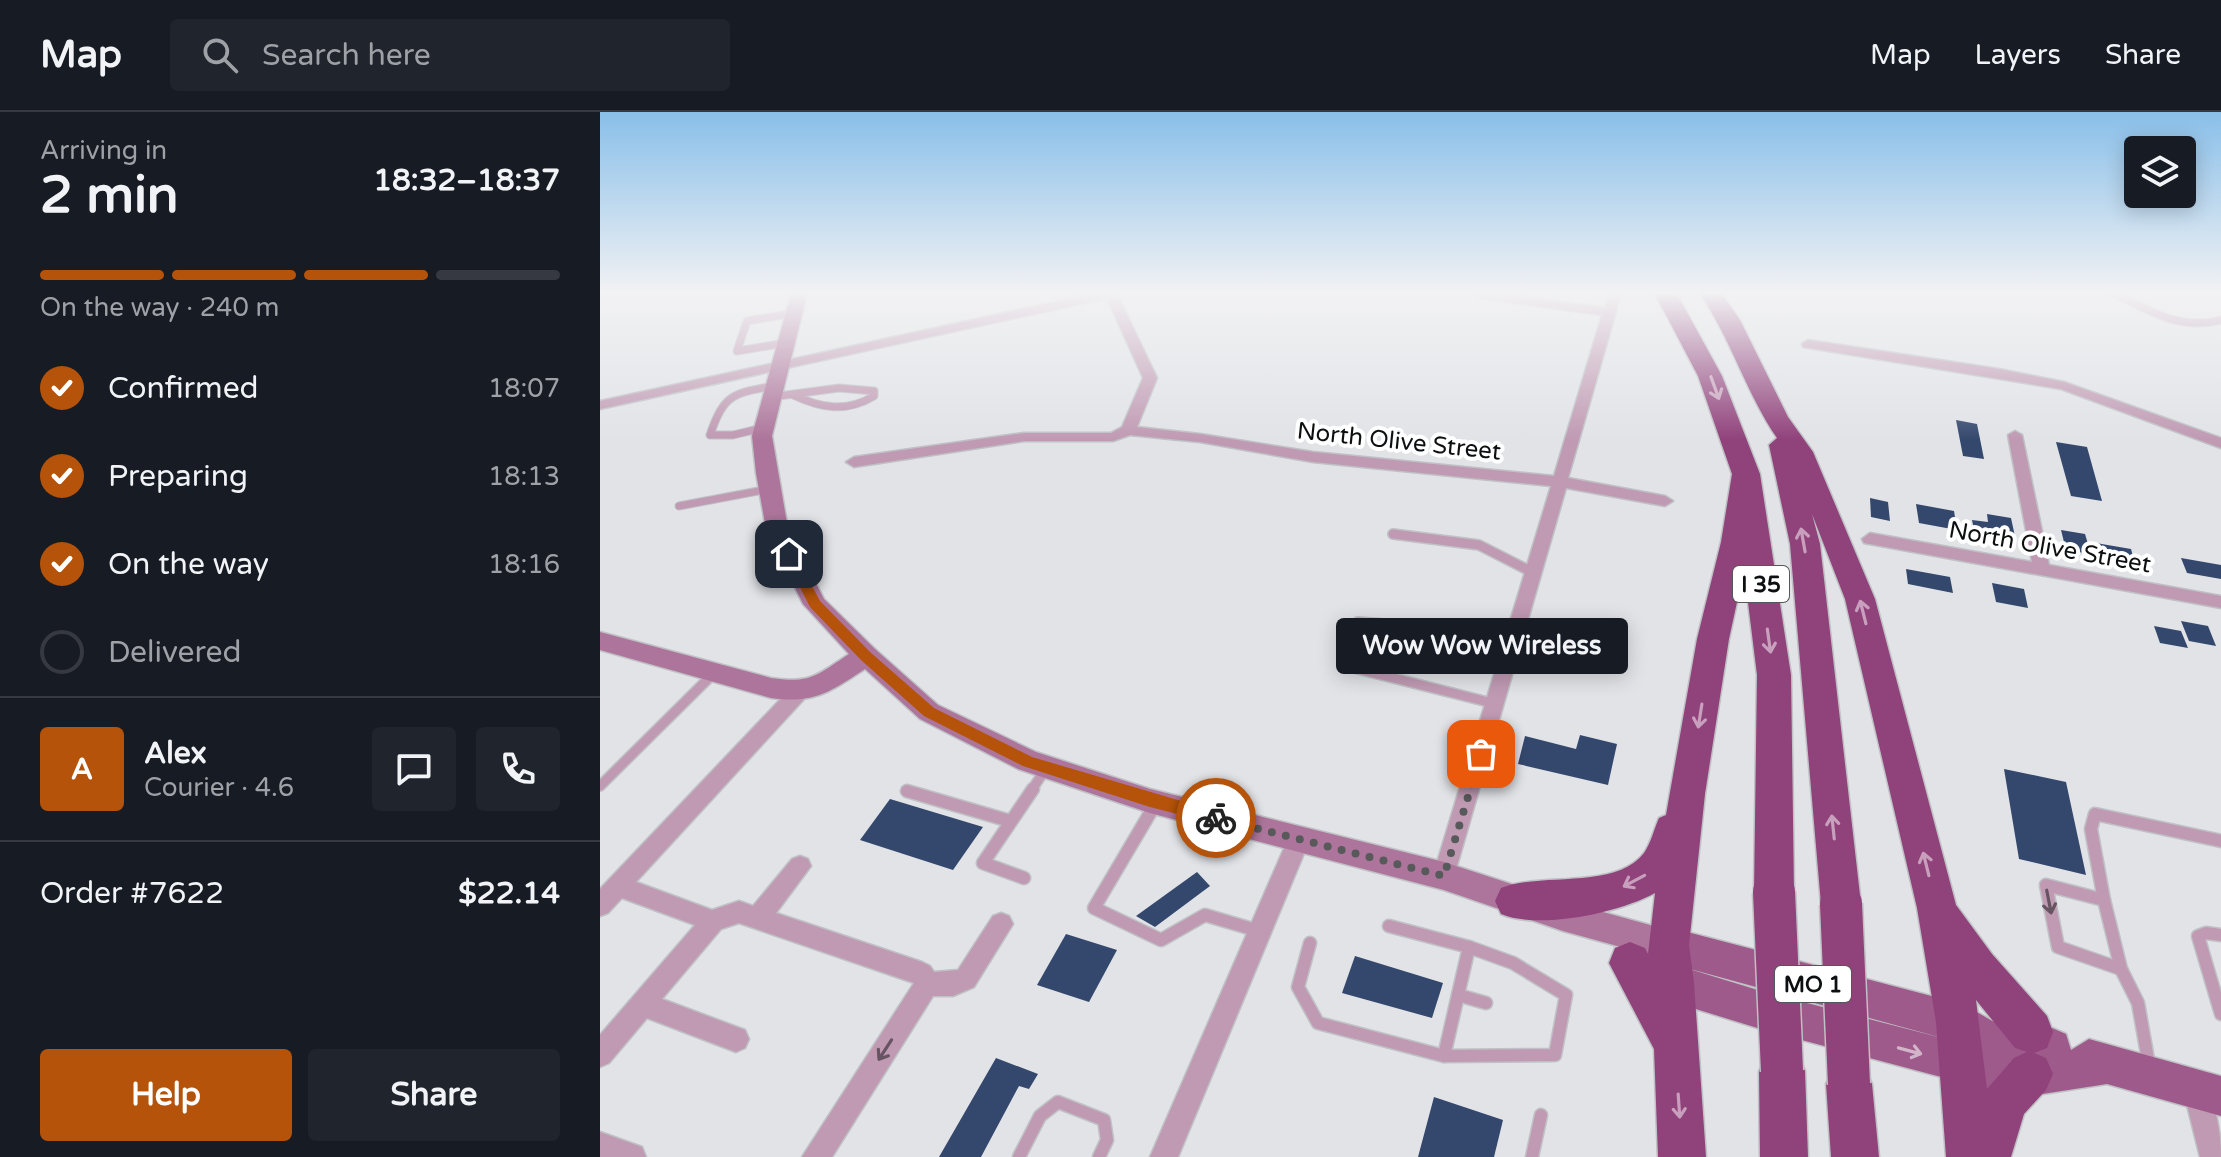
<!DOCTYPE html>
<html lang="en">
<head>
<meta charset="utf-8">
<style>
  :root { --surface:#171b24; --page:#20242c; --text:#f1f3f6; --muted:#9ea1a6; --line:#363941; --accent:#b45309 }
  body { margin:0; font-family:"Varela Round",sans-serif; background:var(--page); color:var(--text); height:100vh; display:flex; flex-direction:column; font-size:30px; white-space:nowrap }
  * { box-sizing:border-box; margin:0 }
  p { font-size:26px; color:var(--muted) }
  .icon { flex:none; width:44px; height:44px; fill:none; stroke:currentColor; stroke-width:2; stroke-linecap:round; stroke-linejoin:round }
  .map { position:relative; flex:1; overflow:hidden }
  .drawer { display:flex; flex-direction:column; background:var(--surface); width:600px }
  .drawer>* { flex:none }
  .controls { position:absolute; left:1524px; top:24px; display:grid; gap:16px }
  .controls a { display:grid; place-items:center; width:72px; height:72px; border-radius:8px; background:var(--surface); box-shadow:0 4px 20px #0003; font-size:40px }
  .pin { position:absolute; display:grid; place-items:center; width:68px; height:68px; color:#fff; margin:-34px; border-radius:16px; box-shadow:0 4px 12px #0006 }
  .courier { position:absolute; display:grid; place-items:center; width:80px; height:80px; margin:-40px; border:6px solid #b45309; border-radius:50%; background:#fff; color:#222; box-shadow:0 2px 10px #0007 }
  .bubble { position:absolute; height:56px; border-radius:8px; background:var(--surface); box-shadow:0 4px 20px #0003; font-size:26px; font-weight:700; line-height:56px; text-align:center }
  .summary em { font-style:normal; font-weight:700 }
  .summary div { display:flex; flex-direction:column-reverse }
  .summary { display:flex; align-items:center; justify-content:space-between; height:136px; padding:0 40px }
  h1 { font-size:52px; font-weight:700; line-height:60px }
  .bar { display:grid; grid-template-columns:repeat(4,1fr); gap:12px 8px; align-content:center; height:96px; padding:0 40px }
  .bar i { height:10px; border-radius:6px; background:var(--line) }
  .bar .selected { background:var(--accent) }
  .bar p { grid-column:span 4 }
  .line { display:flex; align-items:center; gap:20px; padding:0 40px; border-top:2px solid var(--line) }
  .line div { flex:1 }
  .round { display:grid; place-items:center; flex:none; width:84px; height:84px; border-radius:8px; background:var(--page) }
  ol { padding:0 40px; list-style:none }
  li { display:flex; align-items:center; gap:24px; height:88px }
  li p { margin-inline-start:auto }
  li .icon { padding:8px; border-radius:50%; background:var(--accent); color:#fff; stroke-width:4 }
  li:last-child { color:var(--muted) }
  li i { width:44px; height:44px; border:4px solid var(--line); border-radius:50% }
  .action { display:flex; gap:16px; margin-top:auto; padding:16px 40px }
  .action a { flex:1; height:92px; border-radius:8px; background:var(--accent); color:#fff; font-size:32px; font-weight:700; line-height:92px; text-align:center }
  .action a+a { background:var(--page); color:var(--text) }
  header { display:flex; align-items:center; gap:48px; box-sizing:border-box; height:112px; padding:0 40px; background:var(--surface); border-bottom:2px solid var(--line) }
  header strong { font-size:38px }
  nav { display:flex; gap:44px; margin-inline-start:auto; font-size:28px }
  .search { width:560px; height:72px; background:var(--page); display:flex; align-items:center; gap:20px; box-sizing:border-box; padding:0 28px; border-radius:8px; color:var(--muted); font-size:30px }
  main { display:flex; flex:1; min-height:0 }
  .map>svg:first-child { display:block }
</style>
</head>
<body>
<header>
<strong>Map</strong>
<div class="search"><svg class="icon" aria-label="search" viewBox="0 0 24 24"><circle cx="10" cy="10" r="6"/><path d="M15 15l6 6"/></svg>Search here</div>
<nav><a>Map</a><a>Layers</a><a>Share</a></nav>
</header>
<main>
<section class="drawer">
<div class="summary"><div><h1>2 min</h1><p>Arriving in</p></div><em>18:32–18:37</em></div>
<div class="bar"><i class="selected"></i><i class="selected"></i><i class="selected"></i><i></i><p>On the way · 240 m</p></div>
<ol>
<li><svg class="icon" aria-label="check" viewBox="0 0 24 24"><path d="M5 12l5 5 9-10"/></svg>Confirmed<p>18:07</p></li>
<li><svg class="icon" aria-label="check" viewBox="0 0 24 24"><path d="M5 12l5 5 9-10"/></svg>Preparing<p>18:13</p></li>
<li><svg class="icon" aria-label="check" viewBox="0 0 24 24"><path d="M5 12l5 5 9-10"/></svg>On the way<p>18:16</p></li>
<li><i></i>Delivered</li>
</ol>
<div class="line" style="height:144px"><b class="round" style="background:var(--accent);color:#fff">A</b><div><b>Alex</b><p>Courier · 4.6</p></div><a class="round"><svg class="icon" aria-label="chat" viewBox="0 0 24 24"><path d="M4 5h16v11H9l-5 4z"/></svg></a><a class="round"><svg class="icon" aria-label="phone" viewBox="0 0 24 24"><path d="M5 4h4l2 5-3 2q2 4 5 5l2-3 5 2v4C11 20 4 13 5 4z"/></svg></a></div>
<div class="line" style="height:104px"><div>Order #7622</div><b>$22.14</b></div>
<div class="action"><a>Help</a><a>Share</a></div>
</section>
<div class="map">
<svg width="1621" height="1045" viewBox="0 0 1621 1045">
  <rect width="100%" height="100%" fill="#e1e3e7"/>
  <g fill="#34486d">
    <path d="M1356 308 1377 312 1384 347 1363 344Z"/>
    <path d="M1456 330 1487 335 1502 389 1471 384Z"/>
    <path d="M1270 386 1288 390 1290 409 1271 405Z"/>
    <path d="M1316 392 1354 399 1357 418 1319 411Z"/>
    <path d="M1387 402 1411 406 1416 429 1375 422 1372 408 1388 410Z"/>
    <path d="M1461 418 1485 422 1491 442 1466 438Z"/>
    <path d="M1496 431 1531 437 1535 452 1500 445Z"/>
    <path d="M1581 446 1621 453V467L1587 461Z"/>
    <path d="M1306 457 1350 465 1353 481 1308 472Z"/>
    <path d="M1392 471 1424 477 1428 496 1396 490Z"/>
    <path d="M1581 509 1608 514 1616 534 1589 529Z"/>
    <path d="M1554 514 1581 519 1588 536 1560 531Z"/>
    <path d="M980 623 1017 632 1008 673 918 652 925 624 976 637Z"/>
    <path d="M1404 657 1466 670 1486 763 1419 747Z"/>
    <path d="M290 687 383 715 353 758 260 728Z"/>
    <path d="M597 760 610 774 555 815 536 804Z"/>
    <path d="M466 822 517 838 489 890 437 873Z"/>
    <path d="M755 844 843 871 832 906 742 881Z"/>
    <path d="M396 946 438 962 429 977 419 974 381 1045H339Z"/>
    <path d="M834 985 903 1008 894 1045H818Z"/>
  </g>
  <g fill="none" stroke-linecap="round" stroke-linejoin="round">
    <g stroke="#bfc1c5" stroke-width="9">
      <g id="lane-far2">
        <path d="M1515 182C1550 199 1581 219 1621 208"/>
        <path d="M185 231 137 239 147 209 194 201"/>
        <path d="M171 285 239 276 274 279V284C246 301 221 296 193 283"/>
        <path d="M162 316 133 323H110C124 282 133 281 174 274"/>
        <path d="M79 394 169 377"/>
      </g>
    </g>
    <g stroke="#bfc1c5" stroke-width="12">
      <g id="lane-far1">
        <path d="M793 422 879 433 934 461"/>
        <path d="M896 592 742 553 758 510 876 519 891 515 917 518"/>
        <path d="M0 674 114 561"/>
        <path d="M431 679 447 655"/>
      </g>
    </g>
    <g stroke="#bfc1c5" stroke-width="15">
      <g id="lane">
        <path d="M307 679 410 709"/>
        <path d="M556 691 494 796 561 828 605 803 659 819"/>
        <path d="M424 766 383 751 433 677"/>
        <path d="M1504 788 1446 773 1458 835 1521 857"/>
        <path d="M1621 823 1606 821 1598 824 1621 902"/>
        <path d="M710 831 698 875 718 911 844 944 869 835 789 814"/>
        <path d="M858 883 886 891"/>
        <path d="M844 944 955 943 966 883 913 851 869 835"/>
        <path d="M1549 953 1538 891 1521 857 1504 788 1491 717 1495 702 1621 729"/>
        <path d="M419 1045 440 1004 458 990 504 1008 507 1028 499 1045"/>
        <path d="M932 1045 941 1003"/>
      </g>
    </g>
    <g stroke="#bfc1c5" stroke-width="3">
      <g id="street">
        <path d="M491 182H517L557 266 537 315 600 322 713 340 954 364 1002 203 879 186 873 182H903L1005 196 1009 182H1021L968 366 1065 384 1073 389 1065 394 966 376 852 771 844 774 836 771 833 764 951 374 713 350 600 330 530 323 513 329H424L254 355 246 350 254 345 424 321H511L522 315 543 266 507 186 0 297V289Z"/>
        <path d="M1208 228 1399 257 1464 270 1621 326V336L1461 277 1203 235 1202 232Z"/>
        <path d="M1415 319 1422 323 1449 453 1621 484V496L1264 431 1262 427 1270 421 1432 450 1408 323Z"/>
        <path d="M199 572 206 575 208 580 206 585 36 770 112 798 139 789 153 794 192 747 200 744 208 747 211 754 176 801 322 850 330 854 334 860 358 858 393 804 401 801 409 804 413 812 374 875 353 884H333L232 1045H202L314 871 139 811 121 817 62 887 145 918 149 927 145 936 136 940 47 906 9 951 0 955V923L95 813 22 786 8 801 0 804V777L192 575Z"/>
        <path d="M699 717 707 720 710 727 578 1045H550L688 727 691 720Z"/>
        <path d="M1596 964 1605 968C1615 993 1621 1018 1621 1045H1600L1583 977 1587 968Z"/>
        <path d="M0 1020 42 1035 46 1045H0Z"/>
      </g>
    </g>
    <g stroke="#bfc1c5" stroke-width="3">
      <path id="secondary" d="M191 182H207L172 324 188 417 224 487 275 537 338 593 436 640 550 677 844 750 963 789 1068 818 1079 822 1084 833 1079 844 1068 848 963 819 844 778 550 701 418 657 320 607 265 557C230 580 214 592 171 586L0 538V520L171 566C211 572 217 563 249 542L203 492 166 417 156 361 152 324Z"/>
    </g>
    <g stroke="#bfc1c5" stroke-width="3">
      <path id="primary" d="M1068 815 1358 891C1391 904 1414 932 1452 916L1466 922 1471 938 1489 927 1621 964V1004L1507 972 1436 983 1398 980 1164 918 1073 890 1060 884 1054 871 1060 858 1073 852 1164 880 1350 928 1068 851 1055 846 1050 833 1055 820Z"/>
    </g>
    <g stroke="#bfc1c5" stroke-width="3">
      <g id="highway">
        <path d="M1055 182H1077L1122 264 1160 362 1191 563 1194 780 1188 793 1174 799 1160 793 1154 780 1157 563 1144 458 1129 527 1105 682 1089 833 1094 871 1106 1045H1058L1054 937 1009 851 1015 836 1030 830 1045 836 1048 842 1055 781C1019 801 939 818 901 802L895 789 901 776C941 760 1016 778 1044 741 1051 731 1054 717 1059 706L1066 703 1097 527 1121 430 1132 362 1098 264Z"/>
        <path d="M1100 182H1122L1140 208 1188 305 1213 340 1275 487 1356 793 1392 842 1447 904 1453 920 1447 936 1434 941 1446 946 1453 962 1446 978 1424 1002 1411 1045H1346L1336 910 1317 796 1245 487 1212 402 1220 432 1261 792 1255 806 1241 811 1227 806 1221 792 1190 432 1169 333 1177 326C1146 281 1131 227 1100 182ZM1376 888 1415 936 1427 940 1414 946 1387 977Z"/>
        <path d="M1182 936 1198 943 1205 959 1208 1045H1160L1159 959 1166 943Z"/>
        <path d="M1249 949 1265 956 1272 972 1279 1045H1231L1226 972 1233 956Z"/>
      </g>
    </g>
    <use href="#lane-far2" stroke="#c09ab3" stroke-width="7"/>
    <use href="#lane-far1" stroke="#c09ab3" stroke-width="9"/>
    <use href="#lane" stroke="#c09ab3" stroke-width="12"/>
    <use href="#street" fill="#c09ab3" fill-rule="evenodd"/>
    <use href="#secondary" fill="#ad759b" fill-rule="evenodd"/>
    <use href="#primary" fill="#9e5a8a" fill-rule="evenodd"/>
    <use href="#highway" fill="#90427b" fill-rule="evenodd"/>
    <g stroke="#bfc1c5" stroke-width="45" stroke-linecap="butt">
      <g id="highway-bridge">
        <path d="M1174 780 1182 959"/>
        <path d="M1241 792 1249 972"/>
      </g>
    </g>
    <use href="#highway-bridge" stroke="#90427b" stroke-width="42"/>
  </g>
  <defs><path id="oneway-shaft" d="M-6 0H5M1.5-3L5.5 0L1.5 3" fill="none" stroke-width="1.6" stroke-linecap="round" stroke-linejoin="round" transform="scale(2)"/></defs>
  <g stroke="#c8a0bd">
    <use href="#oneway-shaft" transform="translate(1115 276) rotate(70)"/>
    <use href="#oneway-shaft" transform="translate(1203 428) rotate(-100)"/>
    <use href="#oneway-shaft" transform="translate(1263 500) rotate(-104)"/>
    <use href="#oneway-shaft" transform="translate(1169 529) rotate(82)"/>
    <use href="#oneway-shaft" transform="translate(1100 604) rotate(99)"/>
    <use href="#oneway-shaft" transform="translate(1233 715) rotate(-96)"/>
    <use href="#oneway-shaft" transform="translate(1326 752) rotate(-104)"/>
    <use href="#oneway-shaft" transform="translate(1034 769) rotate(152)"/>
    <use href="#oneway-shaft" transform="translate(1079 994) rotate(86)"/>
  </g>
  <g stroke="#675462">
    <use href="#oneway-shaft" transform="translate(1449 790) rotate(79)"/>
    <use href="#oneway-shaft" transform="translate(285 938) rotate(123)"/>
  </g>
  <use stroke="#d3b5ca" href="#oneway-shaft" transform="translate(1310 939) rotate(15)"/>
  <linearGradient id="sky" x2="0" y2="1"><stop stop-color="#89bfe9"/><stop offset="0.55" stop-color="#f2f2f4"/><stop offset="1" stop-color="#f2f2f4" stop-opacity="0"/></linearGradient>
  <rect width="1621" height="328" fill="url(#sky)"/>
  <path fill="#b45309" d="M189 438 195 442 220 489 270 540 334 596 432 645 622 701V710L616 712 550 695 423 654 324 604 261 548 210 495 183 442Z"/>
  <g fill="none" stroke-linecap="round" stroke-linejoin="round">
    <path stroke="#58595b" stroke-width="8" stroke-dasharray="0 14.4" d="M616 706 844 764 881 642"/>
  </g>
  <g text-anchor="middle" stroke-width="8" stroke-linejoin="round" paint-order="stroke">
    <g fill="#fff" stroke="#565758" stroke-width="2">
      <rect x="1133" y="454" width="56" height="36" rx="6"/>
      <rect x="1175" y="854" width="76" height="36" rx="6"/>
    </g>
    <g font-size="22" font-weight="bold" fill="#0e0f10">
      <text x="1161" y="480">I 35</text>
      <text x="1213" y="880">MO 1</text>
    </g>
    <g font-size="24" fill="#0e0f10" stroke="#fff">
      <text transform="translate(799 329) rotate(6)" y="8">North Olive Street</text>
      <text transform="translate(1450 435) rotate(10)" y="8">North Olive Street</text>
    </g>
  </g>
</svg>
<div class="controls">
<a><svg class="icon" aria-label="layers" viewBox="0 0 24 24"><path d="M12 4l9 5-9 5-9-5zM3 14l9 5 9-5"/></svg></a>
</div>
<div class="pin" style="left:881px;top:642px;background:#ea580c"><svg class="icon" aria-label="bag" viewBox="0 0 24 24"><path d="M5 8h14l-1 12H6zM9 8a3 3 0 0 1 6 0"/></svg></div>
<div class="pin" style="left:189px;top:442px;background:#1f2937"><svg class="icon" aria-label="home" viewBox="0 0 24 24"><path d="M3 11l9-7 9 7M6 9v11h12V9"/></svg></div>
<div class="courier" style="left:616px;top:706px"><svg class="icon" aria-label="bike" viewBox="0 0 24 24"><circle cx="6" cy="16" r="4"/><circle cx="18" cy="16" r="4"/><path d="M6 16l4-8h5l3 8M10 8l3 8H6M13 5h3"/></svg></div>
<div class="bubble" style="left:736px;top:506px;width:292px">Wow Wow Wireless</div>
</div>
</main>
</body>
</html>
